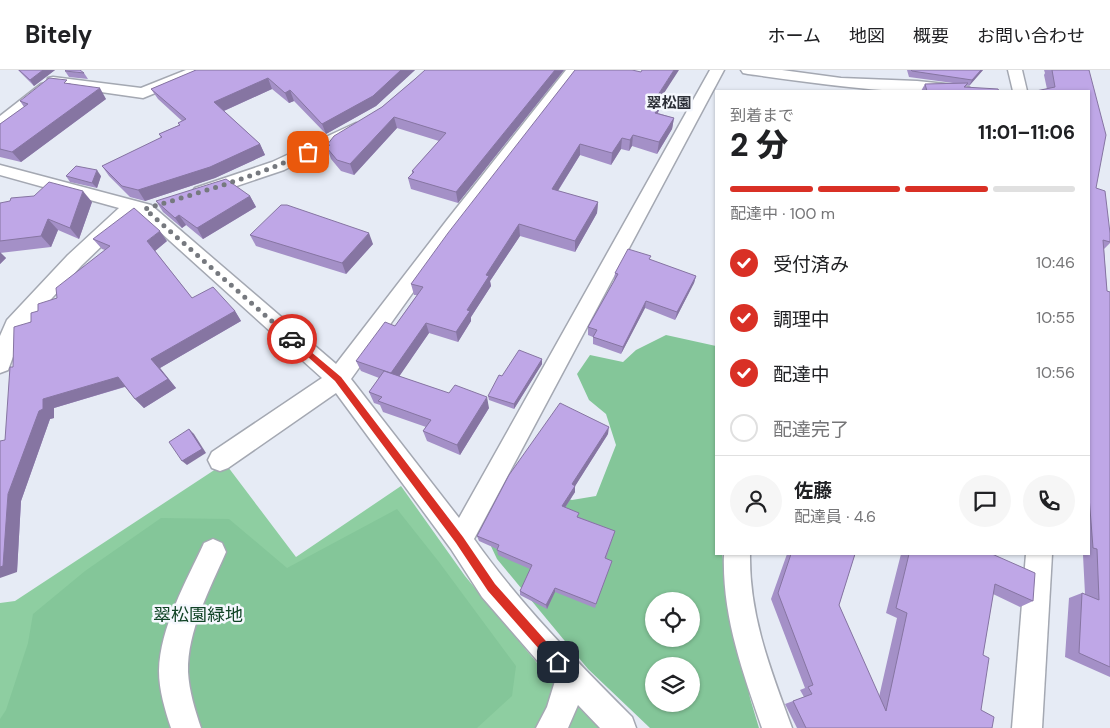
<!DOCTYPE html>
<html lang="ja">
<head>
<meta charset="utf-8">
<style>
  :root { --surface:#fff; --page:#f6f6f6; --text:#202124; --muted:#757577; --line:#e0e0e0; --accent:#d93025 }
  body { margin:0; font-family:"DM Sans","Noto Sans JP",sans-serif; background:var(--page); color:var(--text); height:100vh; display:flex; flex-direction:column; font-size:19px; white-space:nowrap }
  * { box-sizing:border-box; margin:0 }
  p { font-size:16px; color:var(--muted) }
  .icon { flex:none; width:28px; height:28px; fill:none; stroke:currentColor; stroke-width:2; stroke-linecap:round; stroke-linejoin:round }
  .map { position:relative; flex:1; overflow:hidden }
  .panel { position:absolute; left:715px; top:20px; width:375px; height:465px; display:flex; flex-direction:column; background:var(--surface); border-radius:0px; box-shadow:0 1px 4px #0004 }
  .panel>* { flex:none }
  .buttons { position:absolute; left:645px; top:522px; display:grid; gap:10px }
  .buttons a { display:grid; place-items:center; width:55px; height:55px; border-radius:50%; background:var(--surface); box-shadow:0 1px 4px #0004; font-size:25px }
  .pin { position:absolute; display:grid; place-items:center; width:42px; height:42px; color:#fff; margin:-21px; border-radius:10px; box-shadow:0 2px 8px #0006 }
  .courier { position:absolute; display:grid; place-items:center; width:50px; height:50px; margin:-25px; border:4px solid #d93025; border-radius:50%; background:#fff; color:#222; box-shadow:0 1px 6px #0007 }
  .headline em { font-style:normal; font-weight:800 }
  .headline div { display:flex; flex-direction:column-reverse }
  .headline { display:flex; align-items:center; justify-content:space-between; height:85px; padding:0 15px }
  h1 { font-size:32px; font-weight:800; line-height:38px }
  .bar { display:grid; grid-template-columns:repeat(4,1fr); gap:8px 5px; align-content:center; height:60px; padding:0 15px }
  .bar i { height:6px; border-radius:4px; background:var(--line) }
  .bar .current { background:var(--accent) }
  .bar p { grid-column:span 4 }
  .line { display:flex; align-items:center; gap:12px; padding:0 15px; border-top:1px solid var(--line) }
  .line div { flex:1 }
  .round { display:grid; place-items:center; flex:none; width:52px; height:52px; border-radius:26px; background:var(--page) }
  ol { padding:0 15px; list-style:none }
  li { display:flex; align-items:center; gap:15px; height:55px }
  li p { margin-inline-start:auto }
  li .icon { padding:5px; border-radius:50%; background:var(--accent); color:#fff; stroke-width:4 }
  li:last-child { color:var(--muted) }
  li i { width:28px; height:28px; border:2px solid var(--line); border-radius:50% }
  header { display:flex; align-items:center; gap:30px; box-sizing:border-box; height:70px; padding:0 25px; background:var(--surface); border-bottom:1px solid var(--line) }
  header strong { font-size:24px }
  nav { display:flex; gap:28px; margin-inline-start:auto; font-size:18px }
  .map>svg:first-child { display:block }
</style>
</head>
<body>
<header>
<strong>Bitely</strong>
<nav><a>ホーム</a><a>地図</a><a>概要</a><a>お問い合わせ</a></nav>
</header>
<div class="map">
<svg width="1110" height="658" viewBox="0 0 1110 658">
  <rect width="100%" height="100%" fill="#e6ebf5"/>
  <path fill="#8ecea1" d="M225 393 296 487 401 416 465 506 552 611 600 658H0V533L15 531Z"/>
  <g fill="#84c699" fill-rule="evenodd">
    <path d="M666 265 716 276V484H722L750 628 759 658H650L588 599 497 489 481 455 496 425 510 417 534 420 572 430 596 426 616 375 606 344 589 330 577 304 590 285 623 292 636 280ZM654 531H691V569H654ZM654 596H691V634H654Z"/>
    <path d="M397 439 439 492 516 596 512 626 477 658H0V649L6 640 28 573 33 544 85 501 161 448 229 449 287 498Z"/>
  </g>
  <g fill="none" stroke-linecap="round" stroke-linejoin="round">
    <g stroke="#a4a8b2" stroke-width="3">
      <g id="minor">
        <path d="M186 0H206L204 3 143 28 52 15 51 20 6 57 0 59V46L41 14 47 13 48 8 53 7 141 18Z"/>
        <path d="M566 0H581L459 158 351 309 459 448 710 0H724L474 469C520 534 576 591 632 647L636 658H600L578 635 568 658H536L547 637 555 611 482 527 451 479 336 323 228 398 220 401 212 398 208 390 212 382 322 308 139 143H136L82 195 23 260 8 300 0 303V266L7 250 68 185 119 138 0 105V95L151 135 336 294 447 150Z"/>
        <path d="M741 0H782L841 8 917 11 965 16 970 18 973 21C900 26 820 14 748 4L743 3Z"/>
        <path d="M1008 0H1022L1027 21H1013Z"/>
        <path d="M356 53 362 55 364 58 362 61 284 100 201 128 195 126 192 122 195 118 272 92Z"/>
        <path d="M213 469 222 473 226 482C210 519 187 561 188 602 189 621 195 640 201 658H171C165 640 159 620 159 601 160 557 186 512 204 473Z"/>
        <path d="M724 484H750C749 546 771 601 792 658H762C742 600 722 546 724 484Z"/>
        <path d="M1026 484H1052L1042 658H1012Z"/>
      </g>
    </g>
    <use href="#minor" fill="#fff" fill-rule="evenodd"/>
  </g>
  <g fill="#a490c7">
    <path d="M18 0H55L34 16Z"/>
    <path d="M194 0H415L376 36 326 64 294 31 289 33 272 19 224 41 260 74 265 85 215 108 145 131 130 127 109 106 102 96 161 68 159 64 179 55 178 53 182 51 158 29 151 19 194 1Z"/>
    <path d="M564 0 458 133 411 119 408 108 412 103V101L439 71 397 58 354 105 341 101 331 89 327 78 328 77 327 75 382 37 415 9Z"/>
    <path d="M575 0 661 29 659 40 658 43 674 48 672 59 657 84 632 76 629 81 621 79 611 95 580 85 558 121 598 132 597 143 575 182 520 166 490 211 491 216 471 247V251L458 272 429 263 399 306 489 338 460 385 427 371 423 361 426 357 383 342 380 335 374 333 369 322 379 308 361 301 356 291 395 256 417 225H414L411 214Z"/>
    <path d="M907 0H983L969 16 967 15 966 17 999 21H921L925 14 953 13 909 7Z"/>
    <path d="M1044 0H1089L1096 118 1110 163V173L1104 179 1107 221 1110 222V607L1065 587 1069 528 1082 523 1085 524 1083 485 1080 484H1089V21L1047 19 1044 5 1045 3Z"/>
    <path d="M65 1 84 3 88 9 69 7Z"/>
    <path d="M69 13 106 29 21 92 0 87V54L24 37 20 31Z"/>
    <path d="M66 106H101L97 118 70 112Z"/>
    <path d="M250 126 256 137 203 169 186 155 182 158 163 142 156 131Z"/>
    <path d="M92 132 79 169 58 160 51 177 0 183 6 188 0 194V133Z"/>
    <path d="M250 165 373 174 346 204 256 176Z"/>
    <path d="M93 169 167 171 155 181 192 228 235 241 241 251 160 298 176 318 144 338 135 329 125 317 54 338V348L50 349 21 431 17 502 5 370 13 297 31 252 38 241 57 228 105 180 102 179Z"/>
    <path d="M650 190 696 206 694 213 675 250 645 238 621 284 593 274V267L588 265V257L614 211 615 203Z"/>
    <path d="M542 289V294L514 339 489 330 488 326Z"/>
    <path d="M608 364 575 416V422L565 438 579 447 615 461 606 489 612 491 610 496 595 538 555 522 547 539 520 525V521L530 499 498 485 497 479 479 471 477 466Z"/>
    <path d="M787 484H855L839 535 879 627 897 548 886 543 901 484H992L1033 531 1020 537 993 524 983 585 981 640 992 658H797L785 634 804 627 800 620 805 618 771 529Z"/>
  </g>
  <g fill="#8675a2">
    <path d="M43 0H55L34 16 30 10Z"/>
    <path d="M401 0H415L376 36 326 64 322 54Z"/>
    <path d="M555 0H564L458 133 456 122Z"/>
    <path d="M674 0H679L657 34 661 29 659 40 658 42 657 50 654 54 656 28Z"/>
    <path d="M981 0H983L969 16 972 10Z"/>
    <path d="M268 8 272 19 219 43 214 32Z"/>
    <path d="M100 18 106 29 21 92 12 82Z"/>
    <path d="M290 20 294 31 289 33 285 23Z"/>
    <path d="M394 47 397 58 354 105 350 94Z"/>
    <path d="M674 48 672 59 657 84 659 72Z"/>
    <path d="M633 65 632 76 629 81 630 70Z"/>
    <path d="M622 68 621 79 611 95 612 83Z"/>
    <path d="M260 74 265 85 215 108 145 131 138 120Z"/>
    <path d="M580 74V85L552 130V119Z"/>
    <path d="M97 100 101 106 97 118 92 113Z"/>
    <path d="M83 121 92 132 79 169 70 158Z"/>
    <path d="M250 126 256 137 203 169 197 158Z"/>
    <path d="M598 132 597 143 575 182V171Z"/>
    <path d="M179 145 186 155 182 158 175 148Z"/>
    <path d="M48 149 58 160 51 177 41 166Z"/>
    <path d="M519 154 520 166 490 211 491 216 471 247V251L458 272 456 262 469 237 486 205Z"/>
    <path d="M160 161 167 171 155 181 147 171Z"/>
    <path d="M369 163 373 174 346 204 342 193Z"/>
    <path d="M0 182 6 188 0 194Z"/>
    <path d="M696 206 694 213 675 250 677 242Z"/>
    <path d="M646 231 645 238 621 284 623 277Z"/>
    <path d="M235 241 241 251 160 298 176 318 144 338 135 329 151 289Z"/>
    <path d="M426 253 429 263 394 314 390 304Z"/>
    <path d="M542 289V294L514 339V334Z"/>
    <path d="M118 307 127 316 54 338V348L50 349 21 431 17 502 0 508V497L8 424 43 329Z"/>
    <path d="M487 327 489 338 460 385 457 375Z"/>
    <path d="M609 357 608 364 572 421V414Z"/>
    <path d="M189 359 194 364 206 383 187 395 182 391Z"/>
    <path d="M575 416V422L562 442V436Z"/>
    <path d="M555 518V522L547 539 546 535Z"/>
  </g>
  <g fill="#bfa7e7" stroke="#8675a2">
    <path d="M19 0H43L30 10Z"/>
    <path d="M66 0H80L84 3 65 1Z"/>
    <path d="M196 0H401L373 26 322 54 290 20 285 23 268 8 214 32 260 74 210 97 138 120 122 116 102 96 162 67 159 64 180 55 178 53 186 49 151 19Z"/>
    <path d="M425 0H555L456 122 408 108 414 102 412 101 446 63 394 47 350 94 337 90 327 78 330 75H327L334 66 382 37 415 9Z"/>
    <path d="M575 0H632L641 2 642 0H674L656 28 661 29 655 38 658 39 655 43 674 48 659 72 633 65 630 70 622 68 612 83 580 74 552 119 598 132 575 171 519 154 486 205 489 206 469 237 467 240 470 241 456 262 426 253 391 303 356 291 385 252 395 256 423 217 411 214 448 163Z"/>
    <path d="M911 0H981L972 10 912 1Z"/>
    <path d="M1052 0H1089L1106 65 1096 118 1105 121 1110 163V172L1103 170 1107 221 1110 222V597L1079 583 1082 523 1099 530 1097 479 1093 478 1089 426V21H1036L1055 17Z"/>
    <path d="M49 8 67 10 64 13 100 18 12 82 0 79V54L28 34 20 31Z"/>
    <path d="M968 13 964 17 998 19 999 21H927L925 14Z"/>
    <path d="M76 96 97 100 92 113 66 106Z"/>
    <path d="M226 109 250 126 197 158 179 145 175 148 156 131Z"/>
    <path d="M49 112 83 121 70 158 48 149 41 166 0 171V133L10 131 11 128 34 126Z"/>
    <path d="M281 135H287L369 163 342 193 250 165Z"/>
    <path d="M134 138 160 161 147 171 192 228 213 217 235 241 151 289 168 309 135 329 118 307 43 329V339L39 341 8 424 3 496 0 497V371L5 370 10 297H13L14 257 31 252V243L38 241V234L57 228 56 218 110 176 93 169Z"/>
    <path d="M628 179 651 186 649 189 696 206 677 242 646 231 623 277 593 267 597 260 588 257 618 204 615 203Z"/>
    <path d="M519 280 542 289 514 334 488 326 499 305 502 306Z"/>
    <path d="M384 301 449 323 455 315 487 327 457 375 423 361 431 350 378 331 382 327 369 322Z"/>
    <path d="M560 333 609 357 572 414 575 416 562 436 579 443 577 447 615 461 605 488 612 491 596 534 555 518 546 535 520 521 532 495 497 480 499 475 477 466 509 405Z"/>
    <path d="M189 359 202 379 182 391 169 372Z"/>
    <path d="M791 484H855L839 535 886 641 907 543 896 538 909 484H992L1035 503 1033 531 995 514 983 585 989 588 981 640 994 647 992 658H806L793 631 812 624 808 617 813 615 778 523Z"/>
  </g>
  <path fill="#d93025" d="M292 266 341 307 463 467 495 514 561 588 563 592 561 596 558 597 554 596 488 521 456 473 335 311 290 271V267Z"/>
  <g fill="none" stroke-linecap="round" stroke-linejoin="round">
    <path stroke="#76797f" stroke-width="5" stroke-dasharray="0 9" d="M292 269 145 139C200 122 256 107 308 82"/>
  </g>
  <g text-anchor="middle" stroke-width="5" stroke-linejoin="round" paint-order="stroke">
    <g font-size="15" font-weight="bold" fill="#2b2e36" stroke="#f5f8fe">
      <text x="669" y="38">翠松園</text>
    </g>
    <g font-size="18" fill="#104325" stroke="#f5f8fe">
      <text x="198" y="551">翠松園緑地</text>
    </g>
  </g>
</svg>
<div class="buttons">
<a><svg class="icon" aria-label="locate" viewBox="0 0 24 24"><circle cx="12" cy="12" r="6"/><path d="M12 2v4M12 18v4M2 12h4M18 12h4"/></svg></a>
<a><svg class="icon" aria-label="layers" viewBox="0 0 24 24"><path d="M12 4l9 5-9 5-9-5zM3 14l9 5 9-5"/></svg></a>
</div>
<div class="pin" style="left:308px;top:82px;background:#ea580c"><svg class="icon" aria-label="bag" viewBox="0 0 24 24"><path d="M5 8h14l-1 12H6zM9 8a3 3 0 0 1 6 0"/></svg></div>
<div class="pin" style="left:558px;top:592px;background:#1f2937"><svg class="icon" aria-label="home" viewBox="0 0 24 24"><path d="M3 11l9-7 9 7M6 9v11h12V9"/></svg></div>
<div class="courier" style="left:292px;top:269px"><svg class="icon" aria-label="car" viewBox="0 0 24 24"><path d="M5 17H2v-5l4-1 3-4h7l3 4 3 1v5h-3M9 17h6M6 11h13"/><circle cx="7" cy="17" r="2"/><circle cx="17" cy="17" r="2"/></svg></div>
<section class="panel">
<div class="headline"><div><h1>2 分</h1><p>到着まで</p></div><em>11:01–11:06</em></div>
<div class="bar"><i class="current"></i><i class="current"></i><i class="current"></i><i></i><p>配達中 · 100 m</p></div>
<ol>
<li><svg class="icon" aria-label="check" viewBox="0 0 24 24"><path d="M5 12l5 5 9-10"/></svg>受付済み<p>10:46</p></li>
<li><svg class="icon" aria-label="check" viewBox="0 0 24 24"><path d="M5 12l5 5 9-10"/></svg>調理中<p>10:55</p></li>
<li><svg class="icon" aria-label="check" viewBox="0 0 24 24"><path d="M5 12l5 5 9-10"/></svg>配達中<p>10:56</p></li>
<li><i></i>配達完了</li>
</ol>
<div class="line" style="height:90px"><a class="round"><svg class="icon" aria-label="person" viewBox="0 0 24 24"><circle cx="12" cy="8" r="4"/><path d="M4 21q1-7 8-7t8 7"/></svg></a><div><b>佐藤</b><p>配達員 · 4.6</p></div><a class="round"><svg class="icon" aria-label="chat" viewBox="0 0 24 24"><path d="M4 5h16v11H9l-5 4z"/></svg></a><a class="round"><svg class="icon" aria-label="phone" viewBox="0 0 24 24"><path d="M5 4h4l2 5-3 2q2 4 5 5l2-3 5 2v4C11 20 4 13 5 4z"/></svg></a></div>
</section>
</div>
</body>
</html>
